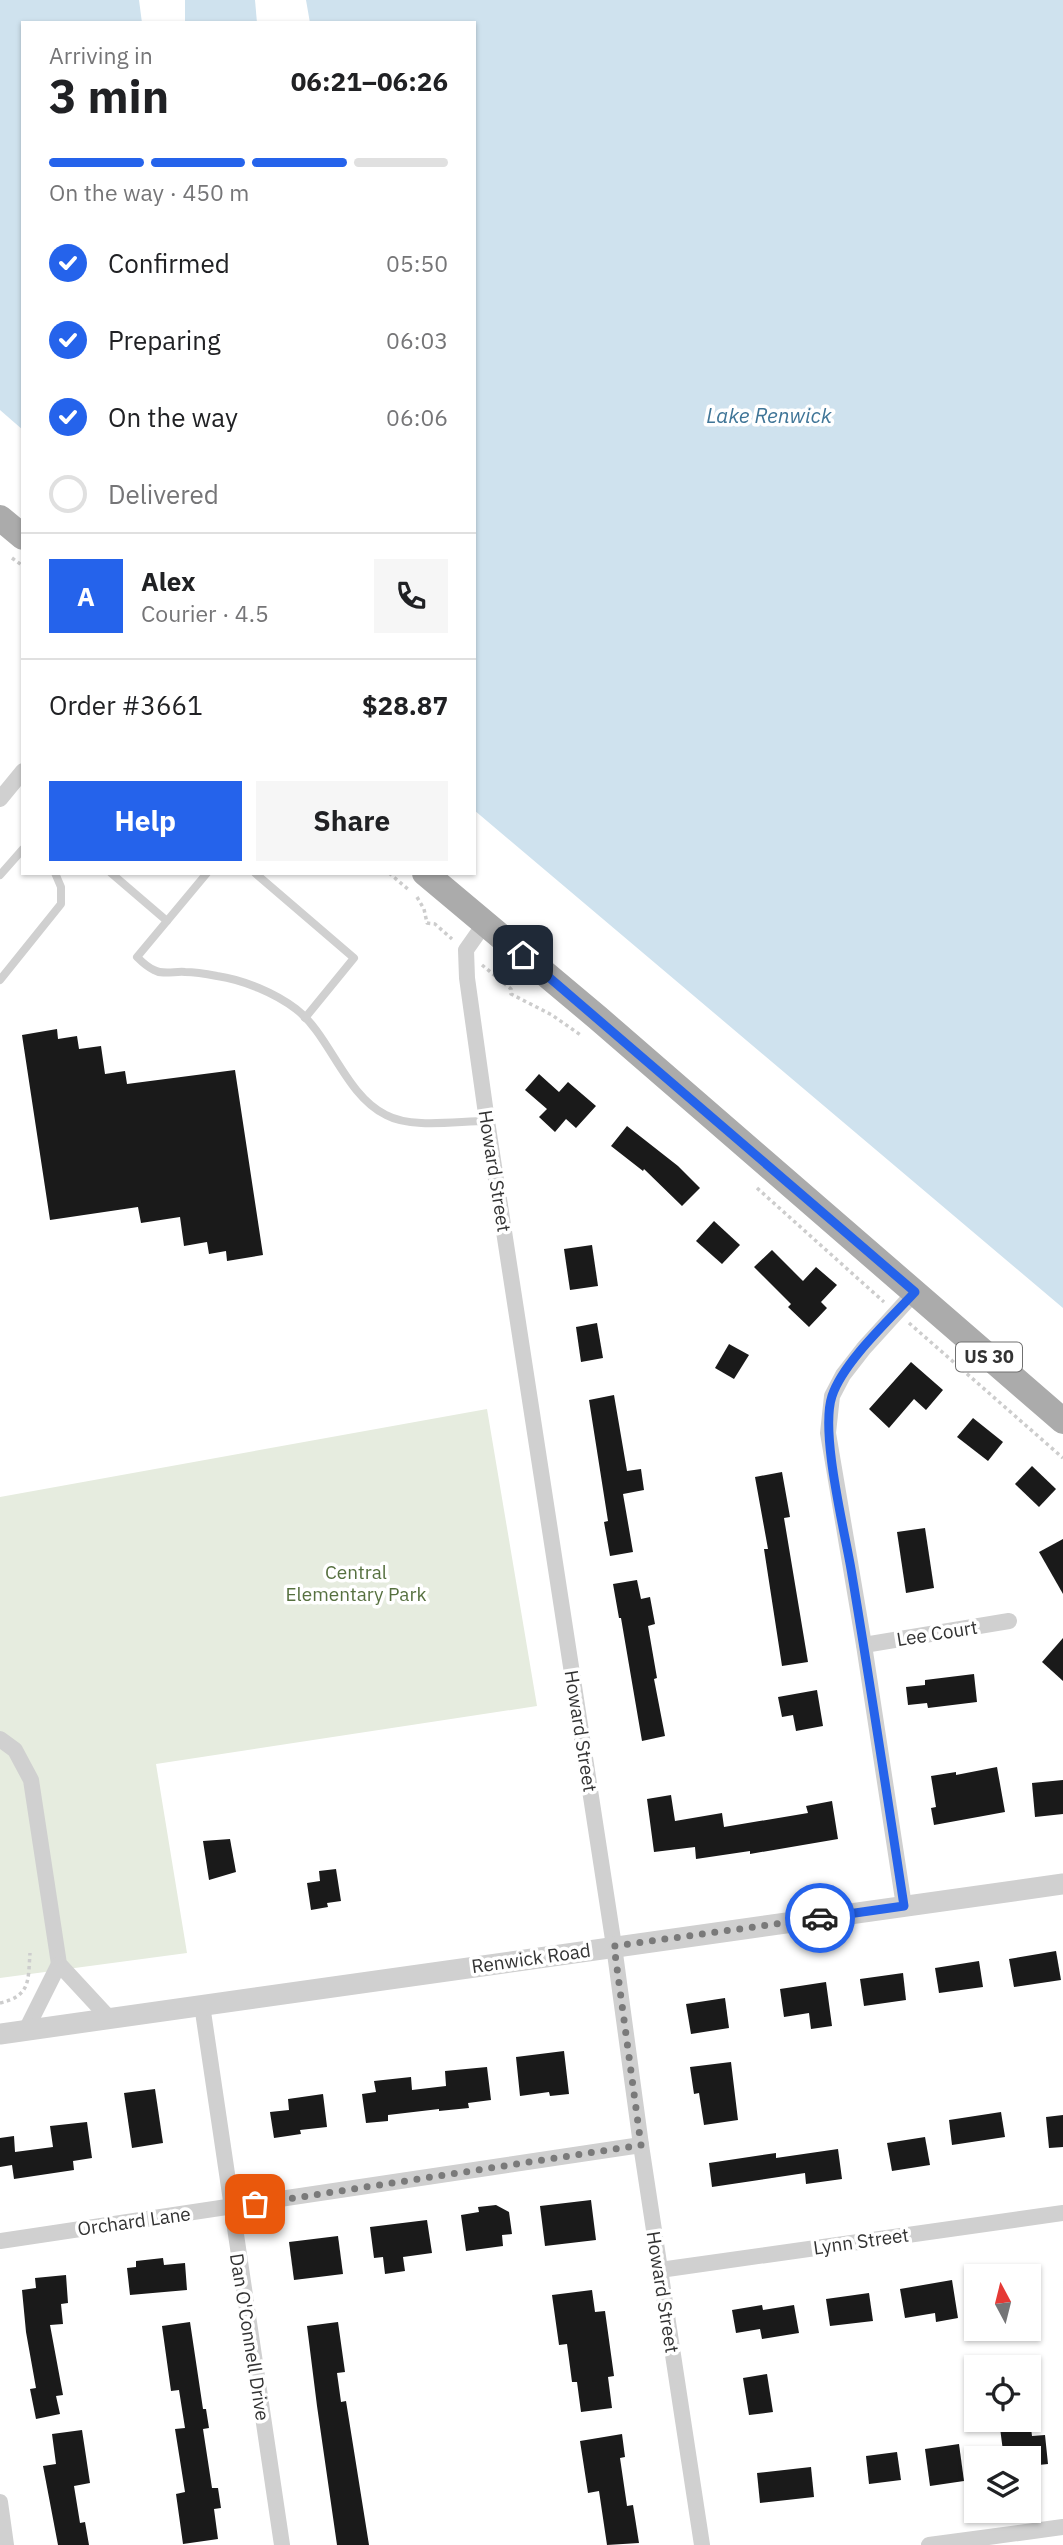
<!DOCTYPE html>
<html lang="en">
<head>
<meta charset="utf-8">
<style>
  :root { --surface:#fff; --page:#f6f6f6; --text:#202124; --muted:#757577; --line:#e0e0e0; --accent:#2563eb }
  body { margin:0; font-family:"IBM Plex Sans",sans-serif; background:var(--page); color:var(--text); height:100vh; display:flex; flex-direction:column; font-size:26px; white-space:nowrap }
  * { box-sizing:border-box; margin:0 }
  p { font-size:23px; color:var(--muted) }
  .icon { flex:none; width:38px; height:38px; fill:none; stroke:currentColor; stroke-width:2; stroke-linecap:round; stroke-linejoin:round }
  .map { position:relative; flex:1; overflow:hidden }
  .drawer { position:absolute; left:21px; top:21px; width:455px; height:854px; display:flex; flex-direction:column; background:var(--surface); border-radius:0px; box-shadow:0 2px 5px #0004 }
  .drawer>* { flex:none }
  .needle { width:46px; rotate:353deg }
  .fabs { position:absolute; left:964px; top:2264px; display:grid; gap:14px }
  .fabs a { display:grid; place-items:center; width:77px; height:77px; border-radius:0px; background:var(--surface); box-shadow:0 2px 5px #0004; font-size:35px }
  .pin { position:absolute; display:grid; place-items:center; width:60px; height:60px; color:#fff; margin:-30px; border-radius:14px; box-shadow:0 4px 10px #0006 }
  .courier { position:absolute; display:grid; place-items:center; width:70px; height:70px; margin:-35px; border:5px solid #2563eb; border-radius:50%; background:#fff; color:#222; box-shadow:0 2px 9px #0007 }
  .summary em { font-style:normal; font-weight:700 }
  .summary div { display:flex; flex-direction:column-reverse }
  .summary { display:flex; align-items:center; justify-content:space-between; height:119px; padding:0 28px }
  h1 { font-size:46px; font-weight:700; line-height:52px }
  .bar { display:grid; grid-template-columns:repeat(4,1fr); gap:10px 7px; align-content:center; height:84px; padding:0 28px }
  .bar i { height:9px; border-radius:5px; background:var(--line) }
  .bar .active { background:var(--accent) }
  .bar p { grid-column:span 4 }
  .line { display:flex; align-items:center; gap:18px; padding:0 28px; border-top:2px solid var(--line) }
  .line div { flex:1 }
  .round { display:grid; place-items:center; flex:none; width:74px; height:74px; border-radius:0px; background:var(--page) }
  ol { padding:0 28px; list-style:none }
  li { display:flex; align-items:center; gap:21px; height:77px }
  li p { margin-inline-start:auto }
  li .icon { padding:7px; border-radius:50%; background:var(--accent); color:#fff; stroke-width:4 }
  li:last-child { color:var(--muted) }
  li i { width:38px; height:38px; border:4px solid var(--line); border-radius:50% }
  .button { display:flex; gap:14px; margin-top:auto; padding:14px 28px }
  .button a { flex:1; height:80px; border-radius:0px; background:var(--accent); color:#fff; font-size:28px; font-weight:700; line-height:80px; text-align:center }
  .button a+a { background:var(--page); color:var(--text) }
  .map>svg:first-child { display:block }
</style>
</head>
<body>
<div class="map">
<svg width="1063" height="2545" viewBox="0 0 1063 2545">
  <rect width="100%" height="100%" fill="#fff"/>
  <path fill="#e6ecdf" d="M487 1409 537 1706 156 1764 187 1953 0 1978V1497Z"/>
  <g fill="#cfe2ee">
    <path d="M0 0H139L142 23H23V430L0 410Z"/>
    <path d="M185 0H255L257 23H185Z"/>
    <path d="M306 0H1063V1308L474 810V23H310Z"/>
  </g>
  <g fill="#1a1a1a">
    <path d="M57 1029 58 1039 77 1036 79 1049 101 1046 105 1074 125 1071 127 1084 235 1070 263 1255 227 1261 226 1251 209 1254 207 1242 184 1246 180 1217 141 1223 138 1207 50 1220 22 1035Z"/>
    <path d="M539 1074 559 1092 568 1082 596 1106 576 1128 566 1119 555 1132 539 1117 547 1109 525 1090Z"/>
    <path d="M627 1126 678 1166 700 1188 682 1206 644 1169 643 1171 611 1146Z"/>
    <path d="M714 1221 740 1245 722 1264 696 1241Z"/>
    <path d="M592 1245 598 1286 570 1290 564 1249Z"/>
    <path d="M772 1250 803 1281 816 1267 837 1285 821 1302 827 1308 809 1327 788 1307 791 1304 754 1267Z"/>
    <path d="M597 1323 603 1358 581 1362 576 1327Z"/>
    <path d="M729 1344 749 1355 734 1379 715 1368Z"/>
    <path d="M911 1362 943 1390 926 1410 914 1399 889 1428 869 1409Z"/>
    <path d="M614 1395 627 1471 641 1469 644 1490 623 1494 633 1552 610 1556 604 1522 608 1521 589 1400Z"/>
    <path d="M973 1418 1003 1442 988 1461 957 1437Z"/>
    <path d="M1032 1466 1056 1489 1039 1507 1015 1484Z"/>
    <path d="M782 1472 790 1517 784 1518 808 1662 782 1666 764 1549H768L755 1477Z"/>
    <path d="M925 1528 934 1588 906 1593 897 1532Z"/>
    <path d="M1063 1539V1594L1039 1552Z"/>
    <path d="M637 1580 641 1599 650 1597 655 1624 648 1626 657 1678 654 1679 665 1736 642 1741 621 1618H619L613 1584Z"/>
    <path d="M1063 1638V1681L1042 1662Z"/>
    <path d="M974 1674 977 1702 928 1708 927 1703 908 1705 906 1687 925 1685V1680Z"/>
    <path d="M817 1690 823 1726 796 1731 793 1715 782 1717 778 1697Z"/>
    <path d="M997 1767 1005 1812 934 1825 931 1808 936 1807 931 1776 956 1772V1775Z"/>
    <path d="M1063 1780V1814L1035 1817 1032 1783Z"/>
    <path d="M671 1795 675 1821 722 1813 724 1827 808 1813 806 1806 832 1801 838 1839 750 1854V1851L696 1859 695 1847 654 1852 647 1799Z"/>
    <path d="M230 1839 236 1872 209 1880 203 1841Z"/>
    <path d="M336 1869 341 1901 327 1903 328 1907 311 1910 307 1883 320 1881 319 1871Z"/>
    <path d="M1056 1951 1061 1980 1014 1987 1009 1959Z"/>
    <path d="M979 1961 983 1987 939 1993 935 1968Z"/>
    <path d="M903 1973 906 2000 864 2006 860 1979Z"/>
    <path d="M826 1982 832 2026 811 2029 809 2013 784 2017 780 1989Z"/>
    <path d="M725 1998 729 2028 691 2034 686 2004Z"/>
    <path d="M564 2051 569 2094 550 2096 549 2092 520 2096 516 2057Z"/>
    <path d="M731 2062 738 2120 704 2125 699 2093 694 2094 690 2067Z"/>
    <path d="M487 2067 491 2100 468 2103 469 2108 439 2111V2109L388 2115V2121L366 2123 362 2094 376 2092 374 2081 411 2077 412 2090 446 2086 445 2071Z"/>
    <path d="M155 2089 163 2143 132 2148 124 2093Z"/>
    <path d="M323 2094 327 2127 300 2130 301 2134 274 2138 270 2112 289 2110 288 2099Z"/>
    <path d="M1001 2112 1005 2137 952 2145 949 2120Z"/>
    <path d="M1063 2115V2147L1049 2148 1046 2117Z"/>
    <path d="M87 2122 92 2158 73 2161 74 2170 14 2179 12 2165 0 2167V2138L14 2136 15 2152 53 2147 50 2126Z"/>
    <path d="M925 2137 930 2165 892 2171 887 2143Z"/>
    <path d="M838 2149 842 2179 806 2184 805 2173 712 2187 709 2163 776 2153V2158Z"/>
    <path d="M591 2200 596 2240 545 2246 540 2206Z"/>
    <path d="M496 2205 509 2212 512 2234 502 2235 503 2246 466 2251 461 2215 479 2212 478 2207Z"/>
    <path d="M427 2220 432 2253 403 2257 405 2271 385 2274 383 2257 374 2258 370 2227Z"/>
    <path d="M338 2236 343 2274 294 2280 289 2242Z"/>
    <path d="M163 2258 164 2265 185 2263 187 2290 130 2295 127 2268 136 2267V2261Z"/>
    <path d="M66 2275 68 2303 61 2304 63 2324 50 2325 63 2395 56 2396 60 2414 36 2419 30 2389 36 2388 26 2332 22 2290 36 2288 35 2278Z"/>
    <path d="M952 2280 958 2318 936 2322 935 2313 905 2318 900 2289Z"/>
    <path d="M592 2290 595 2312 605 2311 614 2376 608 2377 612 2408 581 2412 577 2382H572L567 2344 559 2345 552 2295Z"/>
    <path d="M869 2293 873 2321 830 2326 826 2299Z"/>
    <path d="M762 2305 763 2310 794 2305 799 2333 762 2339 760 2329 736 2333 732 2310Z"/>
    <path d="M190 2322 203 2409H206L209 2428 203 2429 212 2488H218L221 2508 214 2509 218 2539 183 2544 176 2494 185 2492 175 2429 185 2428 179 2390 171 2391 162 2326Z"/>
    <path d="M338 2322 345 2372 337 2373 341 2402 346 2401 369 2545H337L317 2406 307 2326Z"/>
    <path d="M767 2374 773 2412 749 2415 743 2378Z"/>
    <path d="M999 2420H1030L1032 2436 1045 2435 1048 2464 1029 2466V2459H1004Z"/>
    <path d="M82 2430 90 2483 74 2486 80 2523 85 2522 89 2545H58L43 2466 56 2464 52 2434Z"/>
    <path d="M622 2434 625 2457 620 2458 627 2506 633 2505 639 2543 607 2545 599 2491 588 2493 580 2441Z"/>
    <path d="M959 2444 964 2481 930 2486 925 2449Z"/>
    <path d="M897 2452 901 2480 869 2484 866 2456Z"/>
    <path d="M811 2467 814 2497 760 2503 757 2473Z"/>
  </g>
  <g fill="none" stroke-linecap="round" stroke-linejoin="round">
    <g stroke="#cdcdcd" stroke-width="3.5" stroke-dasharray="3.5 3.5" stroke-linecap="butt">
      <path d="M12 558 23 566"/>
      <path d="M389 873 409 890"/>
      <path d="M417 897 424 909 427 923 435 924 452 939"/>
      <path d="M482 965 511 989V994L552 1015 582 1036"/>
      <path d="M757 1188 884 1302"/>
      <path d="M909 1323 1063 1458"/>
      <path d="M0 2003C31 1996 28 1980 30 1953"/>
    </g>
    <g stroke="#d0d0d0" stroke-width="8">
      <path d="M111 873 167 921"/>
      <path d="M207 873 137 957C142 962 147 967 154 970 162 975 176 971 185 972 196 972 207 974 217 976 244 980 275 993 296 1009 330 1035 345 1095 386 1115 412 1129 457 1121 487 1121"/>
      <path d="M255 873 354 958 305 1018"/>
      <path d="M0 875 23 849"/>
      <path d="M0 980 61 904V887L55 873"/>
    </g>
    <g stroke="#d0d0d0" stroke-width="16">
      <path d="M0 799 23 771"/>
      <path d="M485 923 466 950 467 978 487 1121 614 1946 641 2145 702 2545"/>
      <path d="M864 1645 1009 1621"/>
      <path d="M0 1739 15 1750 31 1780 59 1964 109 2018"/>
      <path d="M904 1906 864 1645 828 1433 832 1396 843 1375 864 1348 915 1292"/>
      <path d="M202 2005 282 2545"/>
      <path d="M26 2030 59 1964"/>
      <path d="M0 2241 641 2145"/>
      <path d="M660 2270 1063 2213"/>
      <path d="M0 2502 6 2545"/>
      <path d="M929 2545 1063 2527"/>
    </g>
    <path stroke="#d0d0d0" stroke-width="21" d="M0 2034 1063 1884"/>
    <g stroke="#ababab" stroke-width="26">
      <path d="M0 518 23 537"/>
      <path d="M425 873 598 1018 1063 1421"/>
    </g>
  </g>
  <g fill="none" stroke-linecap="round" stroke-linejoin="round">
    <path stroke="#7a7a7a" stroke-width="7" stroke-dasharray="0 12.6" d="M255 2204 641 2145 614 1946 820 1918"/>
    <path stroke="#2563eb" stroke-width="9" d="M523 955 915 1292C891 1318 843 1362 832 1396 820 1432 844 1528 851 1569 870 1682 887 1794 904 1906L820 1918"/>
  </g>
  <g text-anchor="middle" stroke-width="7" stroke-linejoin="round" paint-order="stroke">
    <rect fill="#fff" stroke="#707070" stroke-width="2" x="956" y="1342.5" width="66" height="29" rx="5"/>
    <g font-size="18" font-weight="bold" fill="#333">
      <text x="989" y="1363">US 30</text>
    </g>
    <g font-size="19" fill="#333" stroke="#fff">
      <text transform="translate(495 1171) rotate(81)" y="7">Howard Street</text>
      <text transform="translate(937 1633) rotate(-9)" y="7">Lee Court</text>
      <text transform="translate(581 1731) rotate(81)" y="7">Howard Street</text>
      <text transform="translate(531 1958) rotate(-8)" y="7">Renwick Road</text>
      <text transform="translate(134 2221) rotate(-8)" y="7">Orchard Lane</text>
      <text transform="translate(861 2241) rotate(-8)" y="7">Lynn Street</text>
      <text transform="translate(663 2292) rotate(81)" y="7">Howard Street</text>
      <text transform="translate(250 2337) rotate(81)" y="7">Dan O'Connell Drive</text>
    </g>
    <g font-size="19" fill="#56703f" stroke="#fff">
      <text x="356" y="1579">Central<tspan x="356" dy="22">Elementary Park</tspan></text>
    </g>
    <g font-size="21" font-style="italic" fill="#3f7597" stroke="#fff">
      <text x="769" y="423">Lake Renwick</text>
    </g>
  </g>
</svg>
<div class="fabs">
<a><svg class="needle" viewBox="-14 -14 28 28"><path d="M0-13l5 13h-10z" fill="#e53935"/><path d="M0 13l5-13h-10z" fill="#757577"/></svg></a>
<a><svg class="icon" aria-label="locate" viewBox="0 0 24 24"><circle cx="12" cy="12" r="6"/><path d="M12 2v4M12 18v4M2 12h4M18 12h4"/></svg></a>
<a><svg class="icon" aria-label="layers" viewBox="0 0 24 24"><path d="M12 4l9 5-9 5-9-5zM3 14l9 5 9-5"/></svg></a>
</div>
<div class="pin" style="left:255px;top:2204px;background:#ea580c"><svg class="icon" aria-label="bag" viewBox="0 0 24 24"><path d="M5 8h14l-1 12H6zM9 8a3 3 0 0 1 6 0"/></svg></div>
<div class="pin" style="left:523px;top:955px;background:#1f2937"><svg class="icon" aria-label="home" viewBox="0 0 24 24"><path d="M3 11l9-7 9 7M6 9v11h12V9"/></svg></div>
<div class="courier" style="left:820px;top:1918px"><svg class="icon" aria-label="car" viewBox="0 0 24 24"><path d="M5 17H2v-5l4-1 3-4h7l3 4 3 1v5h-3M9 17h6M6 11h13"/><circle cx="7" cy="17" r="2"/><circle cx="17" cy="17" r="2"/></svg></div>
<section class="drawer">
<div class="summary"><div><h1>3 min</h1><p>Arriving in</p></div><em>06:21–06:26</em></div>
<div class="bar"><i class="active"></i><i class="active"></i><i class="active"></i><i></i><p>On the way · 450 m</p></div>
<ol>
<li><svg class="icon" aria-label="check" viewBox="0 0 24 24"><path d="M5 12l5 5 9-10"/></svg>Confirmed<p>05:50</p></li>
<li><svg class="icon" aria-label="check" viewBox="0 0 24 24"><path d="M5 12l5 5 9-10"/></svg>Preparing<p>06:03</p></li>
<li><svg class="icon" aria-label="check" viewBox="0 0 24 24"><path d="M5 12l5 5 9-10"/></svg>On the way<p>06:06</p></li>
<li><i></i>Delivered</li>
</ol>
<div class="line" style="height:126px"><b class="round" style="background:var(--accent);color:#fff">A</b><div><b>Alex</b><p>Courier · 4.5</p></div><a class="round"><svg class="icon" aria-label="phone" viewBox="0 0 24 24"><path d="M5 4h4l2 5-3 2q2 4 5 5l2-3 5 2v4C11 20 4 13 5 4z"/></svg></a></div>
<div class="line" style="height:91px"><div>Order #3661</div><b>$28.87</b></div>
<div class="button"><a>Help</a><a>Share</a></div>
</section>
</div>
</body>
</html>
